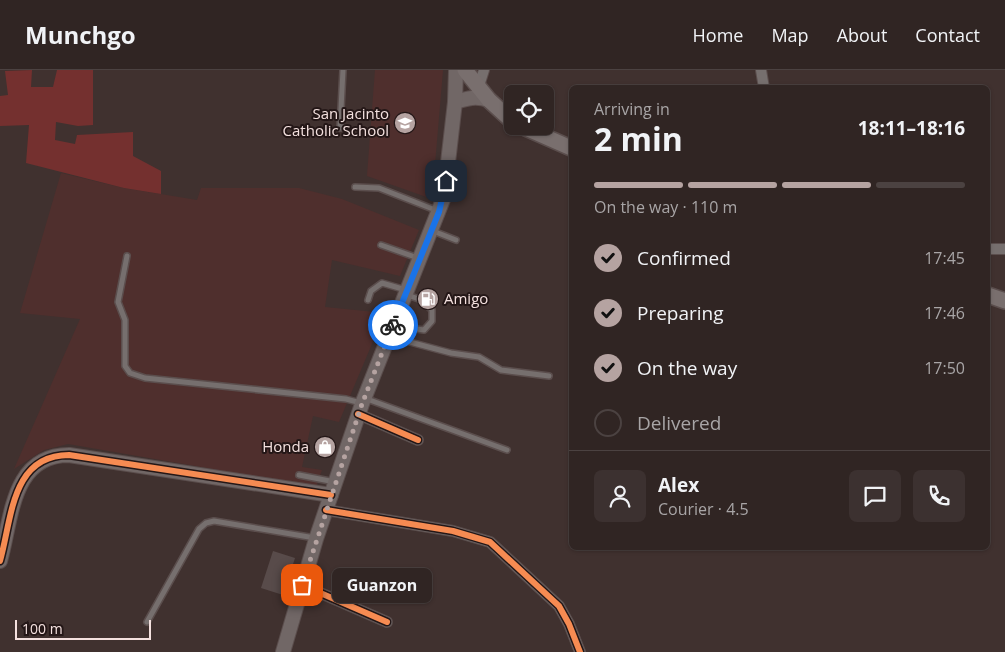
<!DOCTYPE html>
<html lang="en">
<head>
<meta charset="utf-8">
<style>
  :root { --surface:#302523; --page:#3c3130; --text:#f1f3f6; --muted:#a8a5a6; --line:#4b4241; --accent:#b5a3a1 }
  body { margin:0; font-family:"Open Sans",sans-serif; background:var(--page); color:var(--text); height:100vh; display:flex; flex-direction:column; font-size:19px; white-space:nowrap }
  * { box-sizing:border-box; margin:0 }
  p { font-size:16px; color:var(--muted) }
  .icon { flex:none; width:28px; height:28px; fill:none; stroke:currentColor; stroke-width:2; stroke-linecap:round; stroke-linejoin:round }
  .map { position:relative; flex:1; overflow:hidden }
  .side { position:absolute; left:569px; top:15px; width:421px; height:465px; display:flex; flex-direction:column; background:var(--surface); border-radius:8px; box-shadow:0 1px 4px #0004,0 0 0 1px var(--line) }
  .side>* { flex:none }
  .buttons { position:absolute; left:504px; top:15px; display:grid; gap:10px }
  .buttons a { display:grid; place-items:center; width:50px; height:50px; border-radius:8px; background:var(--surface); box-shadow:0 1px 4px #0004,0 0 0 1px var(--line); font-size:25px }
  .scale { position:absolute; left:15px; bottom:12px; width:136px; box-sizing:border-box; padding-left:5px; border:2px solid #f4e1df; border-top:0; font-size:14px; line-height:18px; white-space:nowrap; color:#f4e1df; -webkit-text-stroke:4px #241717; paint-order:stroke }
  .pin { position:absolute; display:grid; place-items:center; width:42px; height:42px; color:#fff; margin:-21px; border-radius:10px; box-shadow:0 2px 8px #0006 }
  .courier { position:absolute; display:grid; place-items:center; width:50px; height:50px; margin:-25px; border:4px solid #1a73e8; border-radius:50%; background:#fff; color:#222; box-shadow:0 1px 6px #0007 }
  .bubble { position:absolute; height:35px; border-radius:8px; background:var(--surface); box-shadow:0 1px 4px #0004,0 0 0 1px var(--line); font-size:16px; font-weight:700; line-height:35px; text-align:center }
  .overview em { font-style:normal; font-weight:700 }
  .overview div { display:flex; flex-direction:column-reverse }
  .overview { display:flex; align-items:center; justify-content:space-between; height:85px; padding:0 25px }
  h1 { font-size:32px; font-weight:700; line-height:38px }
  .bar { display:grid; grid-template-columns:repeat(4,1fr); gap:8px 5px; align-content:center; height:60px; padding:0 25px }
  .bar i { height:6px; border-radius:4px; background:var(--line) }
  .bar .selected { background:var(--accent) }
  .bar p { grid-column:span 4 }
  .line { display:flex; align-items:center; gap:12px; padding:0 25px; border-top:1px solid var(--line) }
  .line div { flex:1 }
  .round { display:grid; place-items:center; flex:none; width:52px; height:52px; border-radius:8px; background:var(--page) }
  ol { padding:0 25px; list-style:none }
  li { display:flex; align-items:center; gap:15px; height:55px }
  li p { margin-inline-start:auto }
  li .icon { padding:5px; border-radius:50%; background:var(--accent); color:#111; stroke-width:4 }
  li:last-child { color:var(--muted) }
  li i { width:28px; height:28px; border:2px solid var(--line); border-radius:50% }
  header { display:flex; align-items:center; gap:30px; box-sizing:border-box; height:70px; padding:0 25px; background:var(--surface); border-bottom:1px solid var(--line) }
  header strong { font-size:24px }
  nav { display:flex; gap:28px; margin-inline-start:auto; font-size:18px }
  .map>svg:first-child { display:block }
</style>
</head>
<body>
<header>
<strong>Munchgo</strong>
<nav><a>Home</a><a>Map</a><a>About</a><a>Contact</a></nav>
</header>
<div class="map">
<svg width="1005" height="582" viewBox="0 0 1005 582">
  <rect width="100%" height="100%" fill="#40312f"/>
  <g fill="#4f2f2d">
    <path d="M375 0H443L432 129 367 106Z"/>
    <path d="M61 103 124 118 197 130 201 118H299L342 129 419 160 400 206 332 190 325 237 385 243 339 352 313 346 302 397 322 400 316 417 68 374 44 380 14 399 80 249 20 243Z"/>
  </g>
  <path fill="#74302f" d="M32 0 31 17H53L57 0H93V55L78 56 56 52 55 70 75 74 77 65 133 62V86L161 101V124L124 118 26 93 29 55 0 56V26L8 25 5 1Z"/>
  <path fill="#584b4a" d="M273 481 295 488 283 525 261 518Z"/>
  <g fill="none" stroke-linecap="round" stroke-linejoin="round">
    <g stroke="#5b4e4d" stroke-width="8">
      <g id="lane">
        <path d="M340 58 343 0"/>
        <path d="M355 117 379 118 438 141"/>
        <path d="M433 161 456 170"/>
        <path d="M381 175 418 188"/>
        <path d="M127 186 118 232 125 250V296L130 303 145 308 346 329 361 333"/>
        <path d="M368 230 371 221 382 213 406 220"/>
        <path d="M395 251 409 258 424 260 432 251V240L419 229 407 225"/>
        <path d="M391 267 451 283 479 287 501 300 549 306"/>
        <path d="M367 329 507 380"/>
        <path d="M299 405 335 412"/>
        <path d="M147 552 199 459 206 453 214 451 315 468"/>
      </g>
    </g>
    <g stroke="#5b4e4d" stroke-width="12">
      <g id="street">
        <path d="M761 0 764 18"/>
        <path d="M478 19 484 0"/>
        <path d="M988 179H1005"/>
        <path d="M358 344 418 370"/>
        <path d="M326 440 453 461 490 472 559 536 569 554 580 582"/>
        <path d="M302 515 387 552"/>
      </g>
    </g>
    <g stroke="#5b4e4d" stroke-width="16">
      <g id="secondary">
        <path d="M455 32C468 28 476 26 489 30"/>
        <path d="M0 491C12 449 11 385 69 385L331 425"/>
        <path d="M283 582 316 469 362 334 444 127 455 32 456 0"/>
      </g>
    </g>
    <g stroke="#5b4e4d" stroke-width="18">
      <g id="primary">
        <path d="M465 0 489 30 512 51"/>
        <path d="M521 56 571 78"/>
        <path d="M988 225 1005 231"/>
      </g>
    </g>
    <use href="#lane" stroke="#766f6e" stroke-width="5"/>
    <use href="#street" stroke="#766f6e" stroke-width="10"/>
    <use href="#secondary" stroke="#716766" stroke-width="14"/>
    <use href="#primary" stroke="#796f6e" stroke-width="15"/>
    <g stroke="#241717" stroke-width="9">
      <g id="cycleway">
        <path d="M358 344 418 370"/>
        <path d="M326 440 453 461 490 472 559 536 569 554 580 582"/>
        <path d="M0 491C12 449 11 385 69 385L331 425"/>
        <path d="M302 515 387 552"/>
      </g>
    </g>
    <use href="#cycleway" stroke="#f68b52" stroke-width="6"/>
  </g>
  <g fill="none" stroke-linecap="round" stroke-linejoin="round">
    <path stroke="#b5a3a1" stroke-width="5" stroke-dasharray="0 9" d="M302 515 362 334 393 255"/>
    <path stroke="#1a73e8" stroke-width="6" d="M393 255 439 142 446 111"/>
  </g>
  <defs>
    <g id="school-disc" transform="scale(1.125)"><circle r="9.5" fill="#b5a3a1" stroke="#241717"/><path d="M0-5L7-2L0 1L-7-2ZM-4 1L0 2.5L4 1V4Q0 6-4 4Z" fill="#fff"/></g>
    <g id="fuel-disc" transform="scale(1.125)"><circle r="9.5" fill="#b5a3a1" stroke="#241717"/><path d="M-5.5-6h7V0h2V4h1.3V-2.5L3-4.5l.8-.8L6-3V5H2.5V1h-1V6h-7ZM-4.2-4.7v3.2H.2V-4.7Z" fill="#fff"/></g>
    <g id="shop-disc" transform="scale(1.125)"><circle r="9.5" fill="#b5a3a1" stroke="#241717"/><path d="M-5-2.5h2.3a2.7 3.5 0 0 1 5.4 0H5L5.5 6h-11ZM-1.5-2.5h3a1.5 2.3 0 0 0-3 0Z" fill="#fff"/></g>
  </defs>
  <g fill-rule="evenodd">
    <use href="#school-disc" x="405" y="53"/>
    <use href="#fuel-disc" x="428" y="229"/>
    <use href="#shop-disc" x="325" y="377"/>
  </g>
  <g text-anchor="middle" stroke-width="4" stroke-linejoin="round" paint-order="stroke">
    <g font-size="15" fill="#f4e1df" stroke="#241717" text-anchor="end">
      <text x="389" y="49">San Jacinto<tspan x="389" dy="17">Catholic School</tspan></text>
      <text x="444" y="234" text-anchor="start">Amigo</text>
      <text x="309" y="382">Honda</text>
    </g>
  </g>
</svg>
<div class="buttons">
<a><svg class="icon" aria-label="locate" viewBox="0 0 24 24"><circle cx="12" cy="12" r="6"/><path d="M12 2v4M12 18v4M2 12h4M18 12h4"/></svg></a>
</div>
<div class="scale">100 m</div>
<div class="pin" style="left:302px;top:515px;background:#ea580c"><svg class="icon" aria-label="bag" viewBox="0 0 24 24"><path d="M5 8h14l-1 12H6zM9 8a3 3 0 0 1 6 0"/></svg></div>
<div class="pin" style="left:446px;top:111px;background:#1f2937"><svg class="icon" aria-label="home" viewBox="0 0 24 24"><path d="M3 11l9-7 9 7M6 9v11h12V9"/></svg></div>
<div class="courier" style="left:393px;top:255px"><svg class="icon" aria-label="bike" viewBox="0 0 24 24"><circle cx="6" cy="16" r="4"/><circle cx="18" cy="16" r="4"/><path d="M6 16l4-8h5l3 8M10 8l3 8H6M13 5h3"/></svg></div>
<div class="bubble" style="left:332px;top:498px;width:100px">Guanzon</div>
<section class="side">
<div class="overview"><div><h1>2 min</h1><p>Arriving in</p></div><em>18:11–18:16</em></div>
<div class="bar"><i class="selected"></i><i class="selected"></i><i class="selected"></i><i></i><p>On the way · 110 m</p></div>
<ol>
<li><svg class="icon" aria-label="check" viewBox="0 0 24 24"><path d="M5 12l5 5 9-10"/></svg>Confirmed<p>17:45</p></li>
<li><svg class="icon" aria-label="check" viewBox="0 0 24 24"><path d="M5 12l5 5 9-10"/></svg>Preparing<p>17:46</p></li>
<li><svg class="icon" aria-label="check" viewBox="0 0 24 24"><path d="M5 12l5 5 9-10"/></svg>On the way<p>17:50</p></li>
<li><i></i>Delivered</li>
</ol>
<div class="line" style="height:90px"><a class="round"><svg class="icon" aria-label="person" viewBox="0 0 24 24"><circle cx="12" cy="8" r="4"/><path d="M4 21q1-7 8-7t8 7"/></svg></a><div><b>Alex</b><p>Courier · 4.5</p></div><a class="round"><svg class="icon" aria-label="chat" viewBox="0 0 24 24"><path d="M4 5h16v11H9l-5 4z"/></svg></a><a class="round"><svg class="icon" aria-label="phone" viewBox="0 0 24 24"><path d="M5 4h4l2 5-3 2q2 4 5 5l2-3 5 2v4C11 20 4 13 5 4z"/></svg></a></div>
</section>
</div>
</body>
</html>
